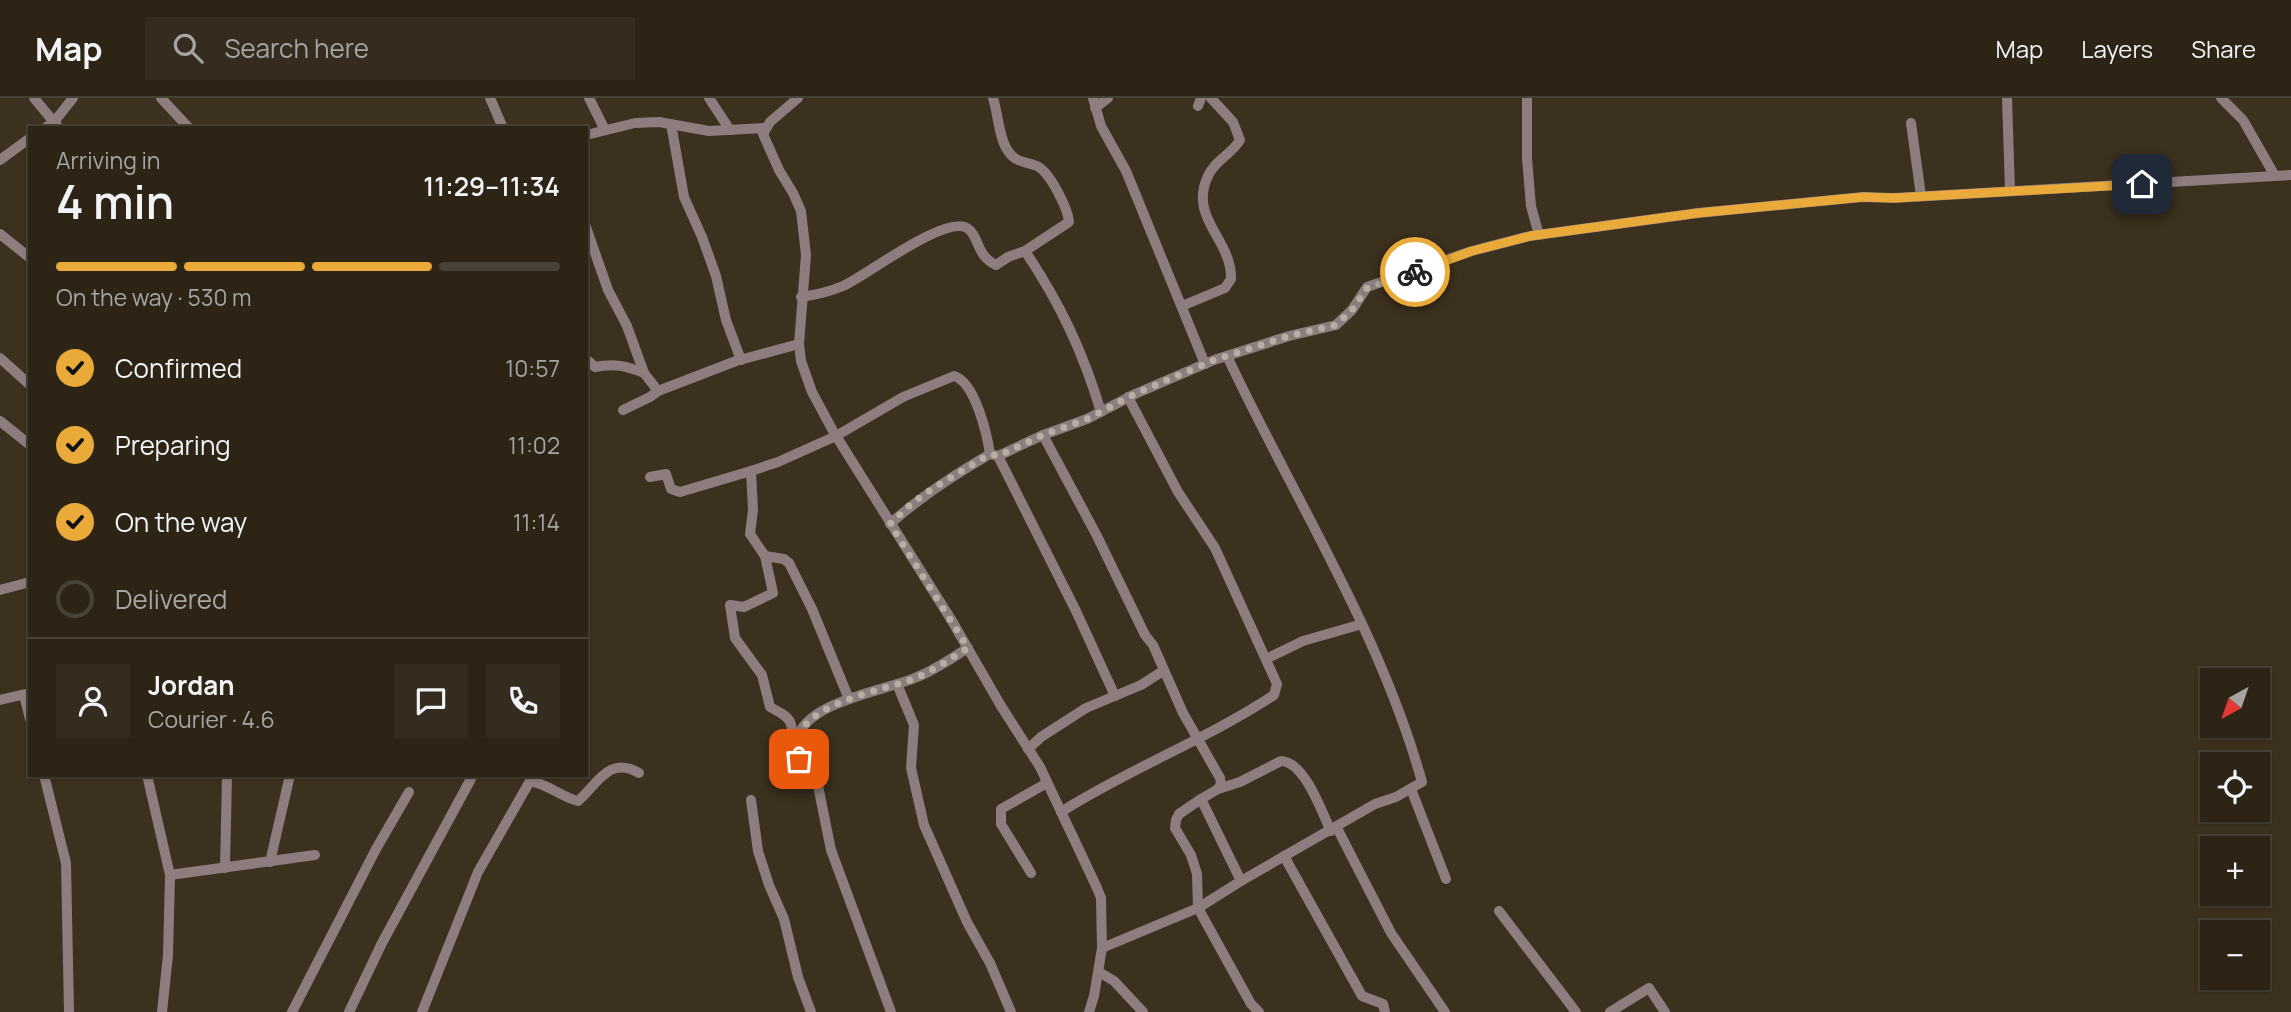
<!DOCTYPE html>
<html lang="en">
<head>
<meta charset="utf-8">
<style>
  :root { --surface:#2d2416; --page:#352c1f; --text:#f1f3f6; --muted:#a7a4a1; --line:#484135; --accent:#eaaa39 }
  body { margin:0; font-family:Manrope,sans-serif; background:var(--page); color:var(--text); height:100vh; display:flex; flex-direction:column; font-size:26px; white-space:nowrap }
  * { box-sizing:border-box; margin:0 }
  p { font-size:23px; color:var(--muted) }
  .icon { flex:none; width:38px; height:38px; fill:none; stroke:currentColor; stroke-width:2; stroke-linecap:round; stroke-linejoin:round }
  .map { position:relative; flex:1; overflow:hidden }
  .side { position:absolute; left:28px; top:28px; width:560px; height:651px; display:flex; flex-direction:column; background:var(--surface); border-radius:0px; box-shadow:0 2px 5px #0004,0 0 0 2px var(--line) }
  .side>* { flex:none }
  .needle { width:46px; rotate:220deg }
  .buttons { position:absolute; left:2200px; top:570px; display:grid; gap:14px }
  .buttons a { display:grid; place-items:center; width:70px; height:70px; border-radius:0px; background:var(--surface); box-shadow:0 2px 5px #0004,0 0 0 2px var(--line); font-size:35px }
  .pin { position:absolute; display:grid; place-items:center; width:60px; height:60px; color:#fff; margin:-30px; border-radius:14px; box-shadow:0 4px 10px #0006 }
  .courier { position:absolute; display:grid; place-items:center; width:70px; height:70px; margin:-35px; border:5px solid #eaaa39; border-radius:50%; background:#fff; color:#222; box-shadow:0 2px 9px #0007 }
  .summary em { font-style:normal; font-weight:600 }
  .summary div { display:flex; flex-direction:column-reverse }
  .summary { display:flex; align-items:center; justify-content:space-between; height:119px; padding:0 28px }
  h1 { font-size:46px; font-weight:600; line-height:52px }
  .bar { display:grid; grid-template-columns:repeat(4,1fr); gap:10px 7px; align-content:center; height:84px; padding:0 28px }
  .bar i { height:9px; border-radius:5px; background:var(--line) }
  .bar .selected { background:var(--accent) }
  .bar p { grid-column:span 4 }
  .line { display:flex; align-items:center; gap:18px; padding:0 28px; border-top:2px solid var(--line) }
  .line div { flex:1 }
  .round { display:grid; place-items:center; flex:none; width:74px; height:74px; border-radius:0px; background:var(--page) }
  ol { padding:0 28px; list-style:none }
  li { display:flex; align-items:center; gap:21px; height:77px }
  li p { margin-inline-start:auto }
  li .icon { padding:7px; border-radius:50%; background:var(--accent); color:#111; stroke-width:4 }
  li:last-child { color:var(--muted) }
  li i { width:38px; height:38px; border:4px solid var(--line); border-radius:50% }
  header { display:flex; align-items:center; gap:42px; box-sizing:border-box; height:98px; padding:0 35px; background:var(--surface); border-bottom:2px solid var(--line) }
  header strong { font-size:33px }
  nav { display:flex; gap:38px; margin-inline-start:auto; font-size:24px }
  .search { width:490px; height:63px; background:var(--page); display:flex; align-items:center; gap:18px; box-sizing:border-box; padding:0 24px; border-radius:0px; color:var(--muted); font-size:26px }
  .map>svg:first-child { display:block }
</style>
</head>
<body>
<header>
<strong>Map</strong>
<div class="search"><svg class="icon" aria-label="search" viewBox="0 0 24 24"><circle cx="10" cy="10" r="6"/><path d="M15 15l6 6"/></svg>Search here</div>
<nav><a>Map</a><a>Layers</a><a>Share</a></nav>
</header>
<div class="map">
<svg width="2291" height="914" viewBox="0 0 2291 914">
  <rect width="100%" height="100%" fill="#3c301e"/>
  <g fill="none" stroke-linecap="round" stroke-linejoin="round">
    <g stroke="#8d7d7e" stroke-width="10">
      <path d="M34 0 59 30"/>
      <path d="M161 0 189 30"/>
      <path d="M490 0 503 30"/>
      <path d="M589 0 605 32"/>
      <path d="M709 0 730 32"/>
      <path d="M798 0 770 24 763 36 779 72 793 95 801 113 806 157 799 246 801 263 812 294 833 333 952 523 1001 608 1040 669 1097 790 1101 800 1102 850 1094 898 1089 914"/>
      <path d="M993 0C998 15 999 41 1008 53 1016 65 1025 63 1037 68 1050 74 1068 111 1069 124L1025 153"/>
      <path d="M1093 0 1101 28 1126 73 1205 266"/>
      <path d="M1527 0V61L1531 108 1539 137"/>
      <path d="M2007 0 2010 93"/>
      <path d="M2221 0 2243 22 2275 78"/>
      <path d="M1198 8 1201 0"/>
      <path d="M1095 10 1108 0"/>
      <path d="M1911 25 1921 98"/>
      <path d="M671 26 684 99 702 139 716 178 726 222 741 262"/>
      <path d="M45 30 54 24 73 0"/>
      <path d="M586 37 635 25 659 24 709 33 765 30"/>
      <path d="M0 62 30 40"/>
      <path d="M586 129 608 192 627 228 644 275 658 293"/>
      <path d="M0 136 30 160"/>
      <path d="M801 199C815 197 829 194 843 188 867 177 945 117 967 130 980 138 975 157 996 167L1008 159 1025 153C1060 205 1083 254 1101 314"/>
      <path d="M1182 208 1225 190 1231 181C1232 141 1188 120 1208 78 1215 62 1232 56 1240 42L1233 24 1211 0"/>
      <path d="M0 260 30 287"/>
      <path d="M586 261 595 269C614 265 627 268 644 275"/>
      <path d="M623 312 650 299 658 293 736 263 799 246"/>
      <path d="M0 323 30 347"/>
      <path d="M1043 337 1097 438 1145 537 1153 547 1183 615 1220 680 1221 686 1218 691 1201 701 1241 783"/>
      <path d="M998 358 1076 513 1115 598"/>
      <path d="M650 379 666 376 671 391 680 394 751 373"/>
      <path d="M890 426C921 398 954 377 990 356L998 358 1043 337 1087 321 1135 296 1214 262 1289 238 1336 227 1352 212 1367 189 1472 153 1530 138 1698 115 1863 99 1894 100 2291 77"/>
      <path d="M765 458 773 495 744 509 730 507 735 540 762 577 770 609C777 613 787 617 790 624 793 631 791 634 797 641"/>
      <path d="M0 492 30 484"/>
      <path d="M1266 561 1303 543 1362 526"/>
      <path d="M897 586 914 627 911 670 924 727 967 824 990 865 1011 914"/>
      <path d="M24 597 30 621"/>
      <path d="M849 601 812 511 789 465 784 461 765 458 750 436 753 412 751 373 778 364 836 338 903 299 954 278C975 284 987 336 990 356"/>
      <path d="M0 602 30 595"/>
      <path d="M1028 651 1041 639 1086 610 1141 587 1163 573"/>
      <path d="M44 677 66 765 69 914"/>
      <path d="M147 677 170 777 168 857 162 914"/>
      <path d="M1218 691 1240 684 1281 663C1305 664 1321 713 1331 733"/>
      <path d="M1411 691 1446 781"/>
      <path d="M1201 701 1179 716 1176 722 1175 730 1191 757 1197 776 1198 810 1251 906 1259 914"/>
      <path d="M751 702 758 753 769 787 784 821 798 879 811 914"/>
      <path d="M1061 714C1130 670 1206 642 1274 597L1277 586 1215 450 1178 394 1128 299"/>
      <path d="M1337 730 1391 835 1445 914"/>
      <path d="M1284 758 1362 898 1383 906 1385 914"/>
      <path d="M270 764 290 677"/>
      <path d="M225 770 227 677"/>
      <path d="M1031 775 1001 726V711L1047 685"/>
      <path d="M170 777 315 757"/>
      <path d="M1499 813 1576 914"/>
      <path d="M1102 850 1198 810 1241 783 1375 706 1396 699 1422 684C1380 533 1293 399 1227 258"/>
      <path d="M1099 874 1114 883 1143 914"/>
      <path d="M292 914 376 751 409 694"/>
      <path d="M349 914 382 845 473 677"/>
      <path d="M422 914 478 774 530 683C548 686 561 699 578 703 597 687 609 657 639 675"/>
      <path d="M891 914 831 752 817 683C811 668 792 661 797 642 805 603 886 593 917 579 935 572 952 560 968 550"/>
      <path d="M1610 914 1649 890 1665 914"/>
    </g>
  </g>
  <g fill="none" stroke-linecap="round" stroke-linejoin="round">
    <path stroke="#b8aea1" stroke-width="7" stroke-dasharray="0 12.6" d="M799 661C780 608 883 593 916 580 934 572 951 560 968 550L890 426 912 405 932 391 990 356 998 358 1043 337 1087 321 1135 296 1214 262 1289 238 1336 227 1352 212 1367 190 1415 174"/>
    <path stroke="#eaaa39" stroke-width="9" d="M1415 174 1472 153 1530 138 1698 115 1863 99 1894 100 2142 86"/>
  </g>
</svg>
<div class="buttons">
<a><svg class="needle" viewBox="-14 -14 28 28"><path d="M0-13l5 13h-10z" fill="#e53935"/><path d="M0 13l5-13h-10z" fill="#a7a4a1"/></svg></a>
<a><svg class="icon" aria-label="locate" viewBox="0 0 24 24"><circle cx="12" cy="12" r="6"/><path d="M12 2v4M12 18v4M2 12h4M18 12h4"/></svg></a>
<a>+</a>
<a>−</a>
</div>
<div class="pin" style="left:799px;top:661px;background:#ea580c"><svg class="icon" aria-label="bag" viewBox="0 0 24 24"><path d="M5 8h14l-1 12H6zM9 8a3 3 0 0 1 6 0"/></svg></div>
<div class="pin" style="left:2142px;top:86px;background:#1f2937"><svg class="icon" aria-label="home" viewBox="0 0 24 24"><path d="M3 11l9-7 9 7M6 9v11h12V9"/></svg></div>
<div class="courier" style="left:1415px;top:174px"><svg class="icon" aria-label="bike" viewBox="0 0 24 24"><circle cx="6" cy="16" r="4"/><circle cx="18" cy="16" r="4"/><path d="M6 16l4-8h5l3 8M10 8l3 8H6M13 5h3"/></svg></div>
<section class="side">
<div class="summary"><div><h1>4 min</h1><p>Arriving in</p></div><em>11:29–11:34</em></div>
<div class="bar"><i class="selected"></i><i class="selected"></i><i class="selected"></i><i></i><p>On the way · 530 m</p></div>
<ol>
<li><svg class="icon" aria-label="check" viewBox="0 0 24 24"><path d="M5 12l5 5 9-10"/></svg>Confirmed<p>10:57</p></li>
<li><svg class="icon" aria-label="check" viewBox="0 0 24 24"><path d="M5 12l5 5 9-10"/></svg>Preparing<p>11:02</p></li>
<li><svg class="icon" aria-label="check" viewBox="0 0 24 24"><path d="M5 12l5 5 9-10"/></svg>On the way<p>11:14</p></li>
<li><i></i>Delivered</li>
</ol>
<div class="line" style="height:126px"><a class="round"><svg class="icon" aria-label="person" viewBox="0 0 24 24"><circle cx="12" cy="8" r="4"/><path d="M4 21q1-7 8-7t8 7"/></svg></a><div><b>Jordan</b><p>Courier · 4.6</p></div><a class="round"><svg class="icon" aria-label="chat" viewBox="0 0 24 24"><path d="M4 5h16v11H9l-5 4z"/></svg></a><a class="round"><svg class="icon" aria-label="phone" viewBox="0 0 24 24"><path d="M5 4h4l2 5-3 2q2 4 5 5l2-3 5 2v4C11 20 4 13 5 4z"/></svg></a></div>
</section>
</div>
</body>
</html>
